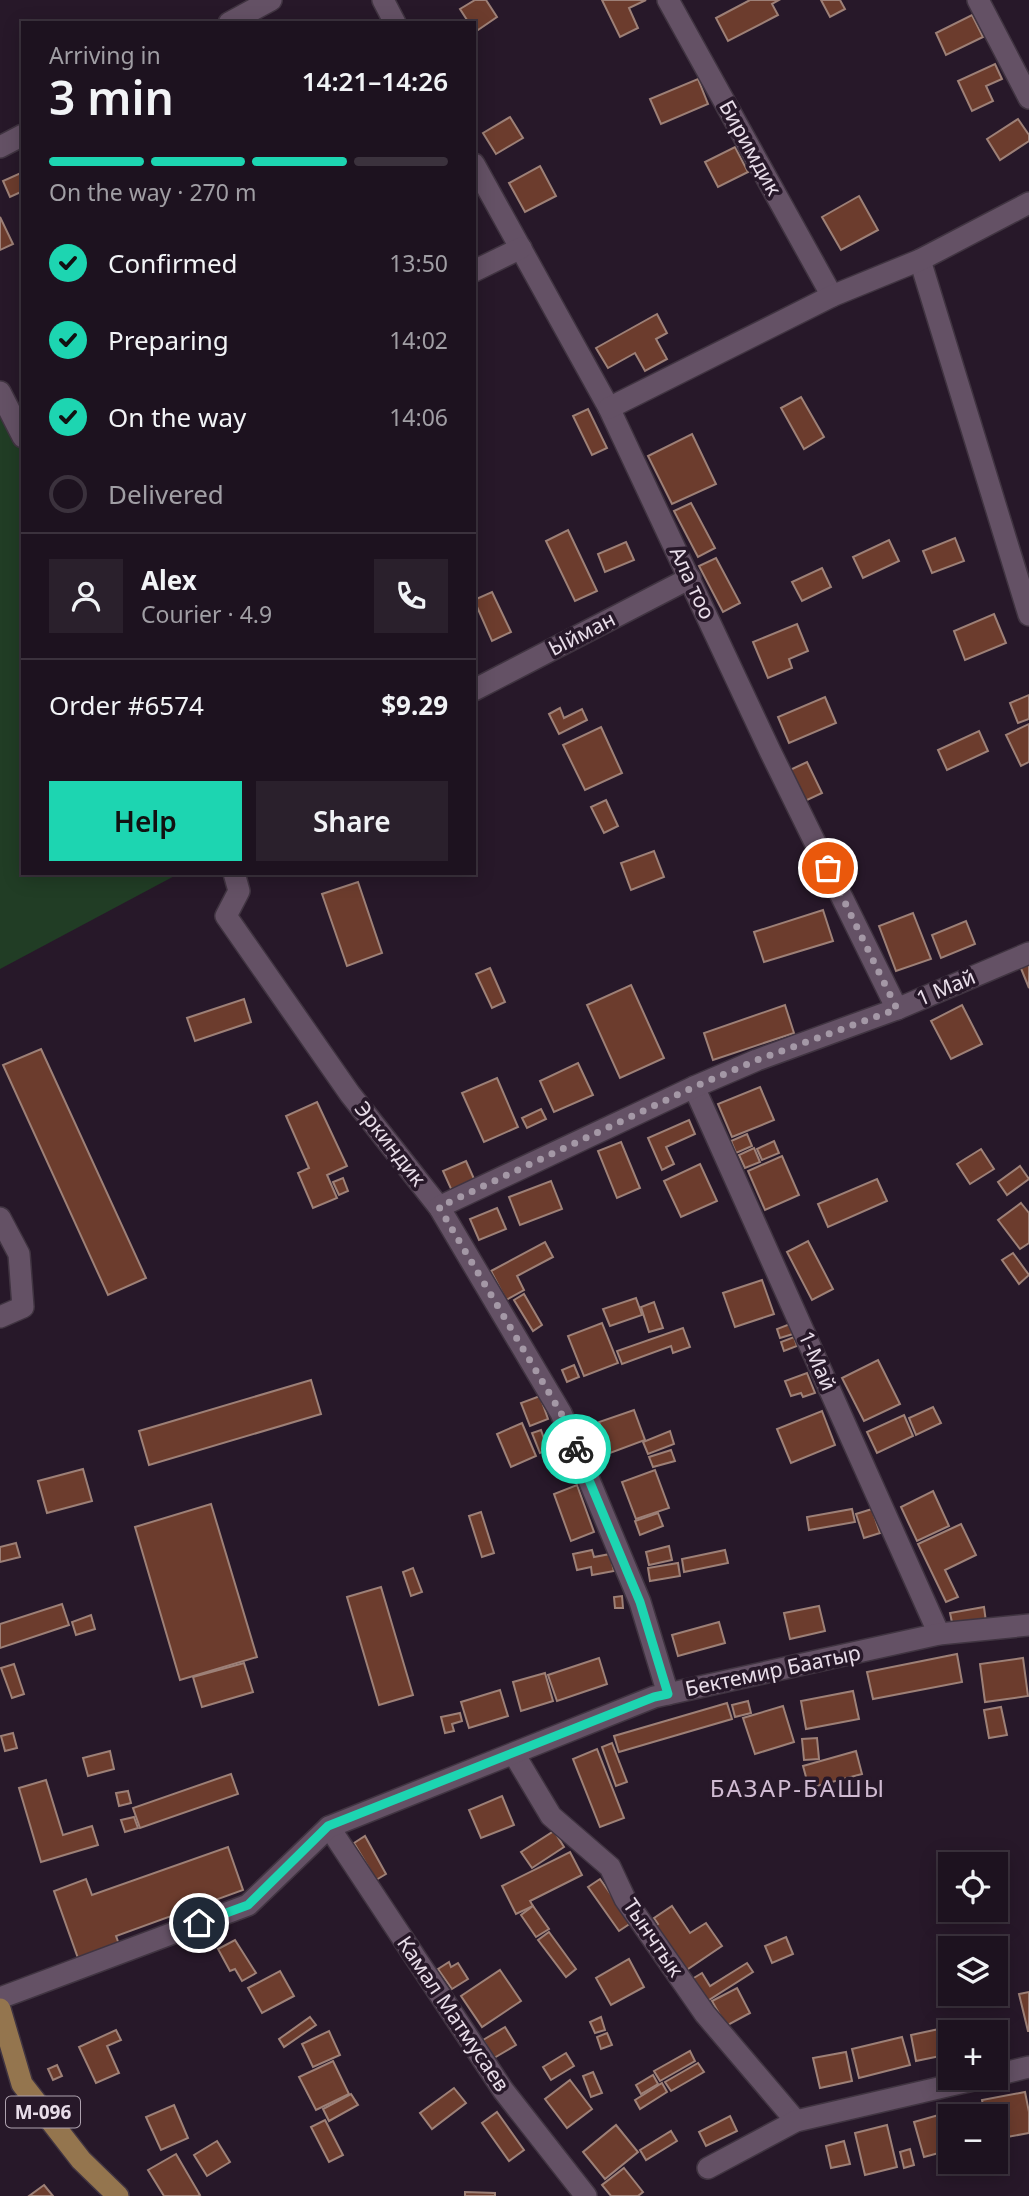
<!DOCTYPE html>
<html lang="en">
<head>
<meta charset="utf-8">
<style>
  :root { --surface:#1d121f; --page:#2a202c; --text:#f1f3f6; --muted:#a09ea4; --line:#3b323d; --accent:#1dd5b1 }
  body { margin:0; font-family:"Noto Sans",sans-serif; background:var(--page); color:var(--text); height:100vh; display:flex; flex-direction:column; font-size:26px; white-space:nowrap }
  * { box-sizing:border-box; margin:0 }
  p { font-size:23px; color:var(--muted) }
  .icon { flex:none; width:38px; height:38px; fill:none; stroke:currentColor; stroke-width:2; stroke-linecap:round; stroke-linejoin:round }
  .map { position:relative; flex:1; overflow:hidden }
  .panel { position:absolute; left:21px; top:21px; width:455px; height:854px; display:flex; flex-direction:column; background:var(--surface); border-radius:0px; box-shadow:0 4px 18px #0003,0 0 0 2px var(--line) }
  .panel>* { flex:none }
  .buttons { position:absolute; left:938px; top:1852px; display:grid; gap:14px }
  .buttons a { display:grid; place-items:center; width:70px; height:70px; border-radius:0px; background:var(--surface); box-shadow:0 4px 18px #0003,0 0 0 2px var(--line); font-size:35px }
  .pin { position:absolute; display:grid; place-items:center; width:60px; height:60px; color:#fff; margin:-30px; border:4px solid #fff; border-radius:50%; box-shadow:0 2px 7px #0007 }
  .courier { position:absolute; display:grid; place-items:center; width:70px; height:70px; margin:-35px; border:5px solid #1dd5b1; border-radius:50%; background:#fff; color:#222; box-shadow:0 2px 9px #0007 }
  .summary em { font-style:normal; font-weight:600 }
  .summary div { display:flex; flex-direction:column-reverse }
  .summary { display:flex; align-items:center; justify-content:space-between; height:119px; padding:0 28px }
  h1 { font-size:46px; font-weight:600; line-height:52px }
  .bar { display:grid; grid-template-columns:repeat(4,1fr); gap:10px 7px; align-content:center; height:84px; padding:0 28px }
  .bar i { height:9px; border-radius:5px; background:var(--line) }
  .bar .current { background:var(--accent) }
  .bar p { grid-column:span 4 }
  .line { display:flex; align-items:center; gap:18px; padding:0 28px; border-top:2px solid var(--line) }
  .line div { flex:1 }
  .round { display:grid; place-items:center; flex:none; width:74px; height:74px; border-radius:0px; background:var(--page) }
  ol { padding:0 28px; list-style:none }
  li { display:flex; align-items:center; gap:21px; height:77px }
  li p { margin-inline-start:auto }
  li .icon { padding:7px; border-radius:50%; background:var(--accent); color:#111; stroke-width:4 }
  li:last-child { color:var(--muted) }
  li i { width:38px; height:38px; border:4px solid var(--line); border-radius:50% }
  .primary-button { display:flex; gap:14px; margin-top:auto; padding:14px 28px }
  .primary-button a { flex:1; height:80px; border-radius:0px; background:var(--accent); color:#111; font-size:28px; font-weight:600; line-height:80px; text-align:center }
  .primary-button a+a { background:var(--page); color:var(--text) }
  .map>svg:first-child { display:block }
</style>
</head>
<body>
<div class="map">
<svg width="1029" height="2196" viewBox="0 0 1029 2196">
  <rect width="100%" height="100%" fill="#271829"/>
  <path fill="#213d25" d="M0 391 23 433V873H180L0 969Z"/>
  <g fill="#6c3c2d" stroke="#9d8077" stroke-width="2">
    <path d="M475 0H486L497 17 475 32 474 23H469L460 9Z"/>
    <path d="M602 0H646L629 8 638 28 620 37Z"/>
    <path d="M750 0H779L772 4 778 15 728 41 716 18Z"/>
    <path d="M821 0H840L845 9 830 17Z"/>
    <path d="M972 15 983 37 946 55 936 33Z"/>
    <path d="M995 64 1002 79 986 86 993 101 972 111 958 81Z"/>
    <path d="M698 79 708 104 661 124 650 99Z"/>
    <path d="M510 117 523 138 496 154 483 133Z"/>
    <path d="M1018 119 1029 135V141L1000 160 987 139Z"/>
    <path d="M735 147 748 172 718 187 705 162Z"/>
    <path d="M540 166 556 196 525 212 509 183Z"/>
    <path d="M23 172V191L10 197 3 181Z"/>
    <path d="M859 196 878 230 841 250 822 217Z"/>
    <path d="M0 217 13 244 0 250Z"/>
    <path d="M657 314 667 333 656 339 667 359 645 371 635 353 608 368 596 348Z"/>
    <path d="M801 397 824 437 804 449 781 408Z"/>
    <path d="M588 409 607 448 592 455 573 416Z"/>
    <path d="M692 434 716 484 672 504 648 456Z"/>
    <path d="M691 503 715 548 698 557 674 511Z"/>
    <path d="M568 530 597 591 575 601 546 541Z"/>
    <path d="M955 538 964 561 932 573 923 551Z"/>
    <path d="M889 540 899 561 863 578 853 557Z"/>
    <path d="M626 542 634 560 605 572 598 554Z"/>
    <path d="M716 558 740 603 723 612 699 566Z"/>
    <path d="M822 568 831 587 802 601 792 582Z"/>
    <path d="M492 592 511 632 492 641 474 600Z"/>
    <path d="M994 614 1006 643 965 660 954 631Z"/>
    <path d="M797 624 808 651 789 659 792 668 768 678 753 642Z"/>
    <path d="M1029 695V719L1018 723 1010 703Z"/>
    <path d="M825 697 836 723 789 743 778 717Z"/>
    <path d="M560 708 564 718 582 709 587 720 559 734 549 714Z"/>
    <path d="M1029 724V762L1021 766 1006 735Z"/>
    <path d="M601 727 622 773 585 790 563 745Z"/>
    <path d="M979 731 988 751 947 770 938 750Z"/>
    <path d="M807 762 822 793 805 801 790 770Z"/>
    <path d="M606 800 618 826 604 833 591 807Z"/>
    <path d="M654 851 664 877 631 890 621 863Z"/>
    <path d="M358 882 382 953 347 966 322 894Z"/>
    <path d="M823 910 833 941 764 962 754 932Z"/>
    <path d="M913 913 931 959 896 971 879 926Z"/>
    <path d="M966 921 975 944 941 958 932 935Z"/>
    <path d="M1029 962V988L1020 966Z"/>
    <path d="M490 968 505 1002 492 1008 476 974Z"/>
    <path d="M631 985 664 1058 620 1078 587 1005Z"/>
    <path d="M244 999 251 1022 195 1041 187 1018Z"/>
    <path d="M785 1005 794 1033 713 1060 704 1033Z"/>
    <path d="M962 1005 982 1044 951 1059 931 1021Z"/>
    <path d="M41 1049 146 1278 108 1295 3 1065Z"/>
    <path d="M578 1063 593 1095 554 1112 540 1081Z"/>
    <path d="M497 1078 518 1127 484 1142 462 1093Z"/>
    <path d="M760 1087 774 1120 732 1137 718 1104Z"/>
    <path d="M317 1102 347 1166 327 1175 337 1198 313 1208 298 1173 309 1168 286 1116Z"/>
    <path d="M541 1109 546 1119 527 1128 522 1118Z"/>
    <path d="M689 1120 695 1134 666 1147 674 1164 662 1170 648 1138Z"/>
    <path d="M747 1134 752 1146 736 1153 731 1141Z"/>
    <path d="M774 1141 779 1153 762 1160 757 1149Z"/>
    <path d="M621 1142 640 1188 617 1198 598 1151Z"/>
    <path d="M754 1148 760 1162 745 1168 739 1155Z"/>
    <path d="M981 1149 994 1169 970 1184 957 1164Z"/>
    <path d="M782 1156 799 1195 765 1210 748 1171Z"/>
    <path d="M466 1161 475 1181 452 1191 443 1171Z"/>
    <path d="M700 1164 717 1201 681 1217 664 1181Z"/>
    <path d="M1020 1166 1029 1179 1007 1195 998 1182Z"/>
    <path d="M343 1178 348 1191 339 1195 333 1182Z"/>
    <path d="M877 1179 887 1201 828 1227 818 1204Z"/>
    <path d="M551 1181 562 1209 520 1225 509 1197Z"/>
    <path d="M1021 1203 1029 1213V1243L1020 1249 998 1220Z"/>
    <path d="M497 1208 506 1229 479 1240 470 1219Z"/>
    <path d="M808 1241 833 1289 812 1300 787 1252Z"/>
    <path d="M545 1242 553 1257 517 1276 524 1290 506 1300 491 1271Z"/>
    <path d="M1013 1253 1029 1275 1019 1284 1002 1260Z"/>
    <path d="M762 1280 774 1314 735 1327 723 1293Z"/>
    <path d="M524 1294 542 1325 533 1331 514 1300Z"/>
    <path d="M636 1298 642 1315 610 1326 603 1309Z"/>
    <path d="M654 1302 663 1328 649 1332 641 1307Z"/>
    <path d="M602 1323 618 1363 584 1376 568 1336Z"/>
    <path d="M790 1324 793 1334 780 1338 777 1329Z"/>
    <path d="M683 1328 690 1347 673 1353 671 1346 622 1364 617 1351Z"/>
    <path d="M794 1337 797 1346 784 1351 781 1342Z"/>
    <path d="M878 1360 900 1404 864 1421 842 1378Z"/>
    <path d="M574 1365 579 1377 567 1382 562 1370Z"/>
    <path d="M807 1373 815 1393 803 1397 801 1393 791 1396 785 1381Z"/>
    <path d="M311 1380 321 1414 149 1465 139 1431Z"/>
    <path d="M540 1396 548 1419 530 1426 521 1403Z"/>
    <path d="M933 1407 941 1423 916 1435 909 1418Z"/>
    <path d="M634 1410 645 1440 610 1453 599 1422Z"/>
    <path d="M822 1411 835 1445 791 1463 777 1429Z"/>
    <path d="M904 1415 913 1436 877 1453 867 1432Z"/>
    <path d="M522 1423 536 1456 511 1467 497 1434Z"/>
    <path d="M541 1430 548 1450 540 1453 532 1433Z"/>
    <path d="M670 1431 674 1444 648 1454 643 1442Z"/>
    <path d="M671 1450 675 1461 653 1467 649 1457Z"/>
    <path d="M83 1469 92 1501 47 1513 38 1481Z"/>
    <path d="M655 1470 669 1508 636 1519 622 1482Z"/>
    <path d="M577 1485 594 1532 571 1541 554 1494Z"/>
    <path d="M933 1491 949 1526 917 1541 901 1507Z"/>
    <path d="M211 1504 257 1657 180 1680 135 1527Z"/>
    <path d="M852 1509 855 1522 809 1530 807 1517Z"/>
    <path d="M872 1509 880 1533 864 1538 856 1514Z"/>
    <path d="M481 1512 494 1553 482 1557 469 1516Z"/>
    <path d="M658 1513 663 1526 640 1535 635 1521Z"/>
    <path d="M961 1524 976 1555 945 1570 958 1597 946 1602 918 1544Z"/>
    <path d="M16 1543 20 1557 0 1562V1547Z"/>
    <path d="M669 1546 672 1560 649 1565 646 1552Z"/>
    <path d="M592 1550 594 1557 610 1554 614 1571 592 1575 591 1567 577 1570 573 1554Z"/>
    <path d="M725 1550 728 1563 684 1572 682 1559Z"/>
    <path d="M678 1563 680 1576 650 1581 648 1568Z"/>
    <path d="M413 1568 422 1592 411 1596 403 1572Z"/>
    <path d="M381 1587 413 1695 379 1705 347 1597Z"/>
    <path d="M622 1596 623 1608H615L614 1597Z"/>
    <path d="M62 1604 69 1625 0 1648V1624Z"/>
    <path d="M819 1606 825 1631 790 1639 784 1613Z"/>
    <path d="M984 1607 986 1622 953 1627 950 1613Z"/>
    <path d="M91 1615 95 1629 76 1635 72 1622Z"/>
    <path d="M719 1622 725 1643 678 1656 672 1635Z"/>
    <path d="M957 1654 962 1682 873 1699 867 1672Z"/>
    <path d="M599 1658 607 1684 557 1701 548 1675Z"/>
    <path d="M1023 1658 1028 1696 985 1702 980 1664Z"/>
    <path d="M244 1663 253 1692 202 1707 193 1677Z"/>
    <path d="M14 1664 24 1694 12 1698 1 1668Z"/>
    <path d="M545 1673 553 1701 521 1711 513 1682Z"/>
    <path d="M500 1690 508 1716 469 1728 461 1702Z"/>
    <path d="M853 1691 859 1719 806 1729 801 1701Z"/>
    <path d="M748 1701 751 1713 735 1717 732 1705Z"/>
    <path d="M727 1703 732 1719 619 1752 614 1736Z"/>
    <path d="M783 1706 794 1742 755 1754 743 1718Z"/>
    <path d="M1001 1707 1007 1735 989 1738 984 1710Z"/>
    <path d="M460 1713 462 1721 452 1724 454 1731 445 1733 441 1717Z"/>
    <path d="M13 1733 17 1748 5 1751 1 1736Z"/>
    <path d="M817 1738 819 1759 804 1760 802 1739Z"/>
    <path d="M612 1743 627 1782 616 1786 602 1747Z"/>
    <path d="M597 1749 624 1818 600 1827 573 1759Z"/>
    <path d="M110 1751 114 1769 88 1776 83 1758Z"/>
    <path d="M856 1751 862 1774 809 1788 803 1766Z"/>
    <path d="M231 1774 238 1794 140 1828 133 1808Z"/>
    <path d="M46 1780 63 1835 92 1826 98 1845 41 1862 19 1788Z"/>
    <path d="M128 1791 131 1803 119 1806 116 1793Z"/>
    <path d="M502 1796 514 1825 481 1838 469 1810Z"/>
    <path d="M134 1817 138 1828 125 1832 121 1820Z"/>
    <path d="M554 1831 564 1847 532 1868 521 1852Z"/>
    <path d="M365 1836 386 1874 376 1880 354 1843Z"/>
    <path d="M228 1847 243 1890 116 1936 120 1947 79 1961 54 1891 86 1879 92 1895Z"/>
    <path d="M570 1852 582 1875 530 1901 533 1906 516 1914 502 1886Z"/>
    <path d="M600 1879 631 1923 619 1931 588 1887Z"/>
    <path d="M533 1906 549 1929 536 1937 521 1915Z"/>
    <path d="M672 1906 690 1933 706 1923 722 1946 682 1973 652 1928 658 1924 654 1918Z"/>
    <path d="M549 1932 576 1969 566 1977 538 1940Z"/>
    <path d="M786 1937 793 1954 772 1963 765 1946Z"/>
    <path d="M235 1940 256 1973 242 1981 235 1969 230 1971 218 1949Z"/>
    <path d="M629 1959 644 1987 611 2005 596 1978Z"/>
    <path d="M449 1962 451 1967 458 1963 468 1979 452 1989 438 1969Z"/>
    <path d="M747 1963 753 1972 701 2005 687 1982 702 1973 710 1986Z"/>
    <path d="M500 1970 521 2001 482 2027 461 1996Z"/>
    <path d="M280 1971 294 1996 262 2013 248 1988Z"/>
    <path d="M737 1988 750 2013 726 2026 712 2001Z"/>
    <path d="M1029 1992V2031H1028L1019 1994Z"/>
    <path d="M310 2017 316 2025 284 2047 279 2039Z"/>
    <path d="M601 2017 605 2030 595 2033 590 2022Z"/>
    <path d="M505 2027 516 2045 494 2058 483 2040Z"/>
    <path d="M939 2029 945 2055 916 2061 911 2035Z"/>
    <path d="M116 2030 121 2040 107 2046 119 2073 96 2083 79 2047Z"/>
    <path d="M329 2031 340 2055 313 2067 302 2044Z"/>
    <path d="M607 2033 612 2045 601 2049 597 2037Z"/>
    <path d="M902 2037 910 2065 859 2078 852 2049Z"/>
    <path d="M690 2051 695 2061 660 2081 654 2071Z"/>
    <path d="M846 2052 852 2081 820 2088 813 2058Z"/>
    <path d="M566 2053 574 2066 551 2080 543 2067Z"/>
    <path d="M333 2061 349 2094 316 2110 299 2077Z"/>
    <path d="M698 2063 704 2072 671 2091 665 2082Z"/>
    <path d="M57 2065 62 2076 53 2080 48 2069Z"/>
    <path d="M593 2072 602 2093 591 2097 583 2076Z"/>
    <path d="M653 2075 658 2084 641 2094 636 2085Z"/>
    <path d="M570 2080 592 2109 567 2128 545 2099Z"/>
    <path d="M662 2083 667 2092 640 2109 635 2100Z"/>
    <path d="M454 2088 466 2103 432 2129 420 2113Z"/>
    <path d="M1025 2092 1029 2112V2133L996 2139V2116H985L982 2100Z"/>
    <path d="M351 2094 358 2105 329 2121 323 2109Z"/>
    <path d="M174 2105 188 2138 161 2150 146 2117Z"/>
    <path d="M497 2112 524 2150 509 2161 482 2123Z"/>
    <path d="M949 2112 950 2150 924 2157 914 2122Z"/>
    <path d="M730 2116 737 2131 706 2146 699 2132Z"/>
    <path d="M325 2120 343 2155 329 2162 311 2127Z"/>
    <path d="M616 2125 638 2152 605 2179 583 2152Z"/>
    <path d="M887 2125 897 2167 865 2175 855 2133Z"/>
    <path d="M671 2131 677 2141 646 2160 640 2150Z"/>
    <path d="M217 2141 230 2162 207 2176 194 2155Z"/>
    <path d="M844 2141 850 2164 831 2168 826 2146Z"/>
    <path d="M910 2149 914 2165 904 2168 900 2152Z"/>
    <path d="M176 2154 200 2195 198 2196H164L148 2170Z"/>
    <path d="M624 2168 643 2192 638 2196H611L602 2185Z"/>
    <path d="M44 2185 53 2196H29Z"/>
    <path d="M465 2192 495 2193V2196H465Z"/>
  </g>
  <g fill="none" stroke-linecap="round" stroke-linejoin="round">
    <g stroke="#403441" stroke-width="24">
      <g id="minor">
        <path d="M383 0 395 23"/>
        <path d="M668 0 832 296"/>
        <path d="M978 0 1029 98"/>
        <path d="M229 23 271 0"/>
        <path d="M0 147 23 135"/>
        <path d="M474 164 609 408 770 751 897 1009"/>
        <path d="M920 260 1029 615"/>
        <path d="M474 271 521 248"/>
        <path d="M0 392 23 437"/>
        <path d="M609 408 832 296 920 260 1029 203"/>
        <path d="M474 690 690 578"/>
        <path d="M234 873 239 891 226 916 350 1094 439 1207 561 1413 640 1602 668 1694"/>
        <path d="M694 1087 939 1634"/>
        <path d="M439 1207 694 1087 757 1060 897 1009 1029 953"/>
        <path d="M0 1218 19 1254 23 1307 0 1317"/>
        <path d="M514 1754 551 1816 610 1867 625 1899 705 2014 796 2121"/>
        <path d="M329 1827 503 2090 586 2196"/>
        <path d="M0 1998 248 1905 329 1827 654 1697 939 1634 1029 1625"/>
        <path d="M996 2075 1029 2067"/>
        <path d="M708 2168 796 2121 986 2077"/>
      </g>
    </g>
    <g stroke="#403441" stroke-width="24">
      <path id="major" d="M0 2009 22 2084 81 2160 118 2196"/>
    </g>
    <use href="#minor" stroke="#645165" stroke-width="21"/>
    <use href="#major" stroke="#94754e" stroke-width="21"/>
  </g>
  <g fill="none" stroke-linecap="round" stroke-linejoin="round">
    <path stroke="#a498a6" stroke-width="7" stroke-dasharray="0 12.6" d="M576 1449 561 1413 439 1207 694 1087 757 1060 897 1009 828 868"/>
    <path stroke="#1dd5b1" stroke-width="9" d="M199 1923 248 1905 328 1826 654 1697 668 1694 640 1602 576 1449"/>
  </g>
  <g text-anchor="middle" stroke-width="7" stroke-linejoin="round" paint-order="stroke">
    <rect fill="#271829" stroke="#aea2af" stroke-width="2" x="6" y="2096.5" width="74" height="31" rx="5"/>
    <g font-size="19" font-weight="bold" fill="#e8dde9">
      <text x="43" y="2119">М-096</text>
    </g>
    <g font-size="21" fill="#e8dde9" stroke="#271829">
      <text transform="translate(750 148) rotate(61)" y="7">Биримдик</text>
      <text transform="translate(692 583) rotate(65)" y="7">Ала тоо</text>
      <text transform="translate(582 634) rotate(-27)" y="7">Ыйман</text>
      <text transform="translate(946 988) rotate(-23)" y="7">1 Май</text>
      <text transform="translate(390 1144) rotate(52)" y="7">Эркиндик</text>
      <text transform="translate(817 1361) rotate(66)" y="7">1-Май</text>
      <text transform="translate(773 1671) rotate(-12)" y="7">Бектемир Баатыр</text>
      <text transform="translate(653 1938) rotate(56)" y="7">Тынчтык</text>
      <text transform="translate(453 2014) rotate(56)" y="7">Камал Матмусаев</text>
    </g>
    <g font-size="24" letter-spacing="2" fill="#d0bbd2" stroke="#271829">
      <text x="798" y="1797">БАЗАР-БАШЫ</text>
    </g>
  </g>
</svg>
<div class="buttons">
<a><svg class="icon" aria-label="locate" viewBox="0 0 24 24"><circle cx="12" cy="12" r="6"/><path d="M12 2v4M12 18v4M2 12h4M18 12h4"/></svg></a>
<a><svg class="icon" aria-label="layers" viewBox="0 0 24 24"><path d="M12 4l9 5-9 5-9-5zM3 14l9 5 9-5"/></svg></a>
<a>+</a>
<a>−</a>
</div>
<div class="pin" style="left:828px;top:868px;background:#ea580c"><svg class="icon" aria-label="bag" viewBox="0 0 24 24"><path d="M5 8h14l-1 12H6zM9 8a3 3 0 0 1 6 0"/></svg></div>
<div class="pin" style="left:199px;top:1923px;background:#1f2937"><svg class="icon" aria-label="home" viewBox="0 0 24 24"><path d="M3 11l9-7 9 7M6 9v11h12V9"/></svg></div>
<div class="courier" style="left:576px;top:1449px"><svg class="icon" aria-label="bike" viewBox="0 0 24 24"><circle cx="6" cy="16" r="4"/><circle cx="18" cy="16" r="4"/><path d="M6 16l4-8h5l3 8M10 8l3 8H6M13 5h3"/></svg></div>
<section class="panel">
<div class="summary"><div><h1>3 min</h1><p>Arriving in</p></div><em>14:21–14:26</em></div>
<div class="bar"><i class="current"></i><i class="current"></i><i class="current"></i><i></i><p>On the way · 270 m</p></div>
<ol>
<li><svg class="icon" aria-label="check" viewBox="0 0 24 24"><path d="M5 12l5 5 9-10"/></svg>Confirmed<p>13:50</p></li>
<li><svg class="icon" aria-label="check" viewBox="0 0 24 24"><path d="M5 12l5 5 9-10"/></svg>Preparing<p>14:02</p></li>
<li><svg class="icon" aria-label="check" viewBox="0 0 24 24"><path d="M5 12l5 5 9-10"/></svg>On the way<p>14:06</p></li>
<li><i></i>Delivered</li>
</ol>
<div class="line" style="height:126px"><a class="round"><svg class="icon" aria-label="person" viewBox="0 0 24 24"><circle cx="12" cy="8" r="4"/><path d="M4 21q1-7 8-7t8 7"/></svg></a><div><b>Alex</b><p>Courier · 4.9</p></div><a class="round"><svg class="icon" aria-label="phone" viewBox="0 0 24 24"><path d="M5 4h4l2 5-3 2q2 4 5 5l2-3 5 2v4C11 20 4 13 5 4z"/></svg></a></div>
<div class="line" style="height:91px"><div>Order #6574</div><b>$9.29</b></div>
<div class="primary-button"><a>Help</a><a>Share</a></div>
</section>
</div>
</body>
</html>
